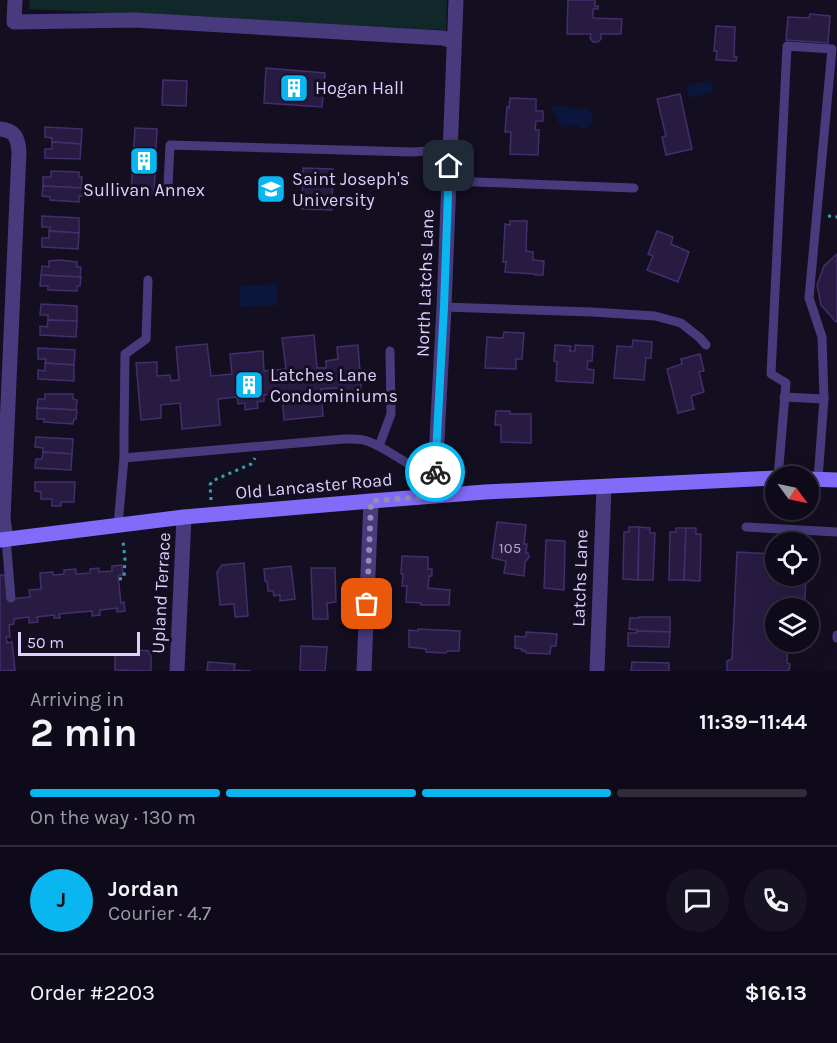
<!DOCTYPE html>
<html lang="en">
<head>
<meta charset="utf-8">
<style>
  :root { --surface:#0f0a19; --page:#181322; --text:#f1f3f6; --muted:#9b9aa2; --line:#2f2b38; --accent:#0ab6ef }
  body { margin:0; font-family:Karla,sans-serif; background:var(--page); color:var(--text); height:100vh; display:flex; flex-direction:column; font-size:22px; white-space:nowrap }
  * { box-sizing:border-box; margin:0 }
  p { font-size:20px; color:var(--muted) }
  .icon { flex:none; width:33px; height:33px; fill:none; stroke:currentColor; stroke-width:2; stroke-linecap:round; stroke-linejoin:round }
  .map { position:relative; height:671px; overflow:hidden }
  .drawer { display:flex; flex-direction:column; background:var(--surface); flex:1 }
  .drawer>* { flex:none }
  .needle { width:39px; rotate:123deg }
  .fabs { position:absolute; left:765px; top:466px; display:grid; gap:12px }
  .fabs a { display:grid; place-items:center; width:54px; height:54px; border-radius:50%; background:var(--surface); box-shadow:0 6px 24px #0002,0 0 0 2px var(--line); font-size:30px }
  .scale { position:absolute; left:18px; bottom:15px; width:122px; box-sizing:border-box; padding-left:6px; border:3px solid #dcd0fd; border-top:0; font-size:16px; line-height:21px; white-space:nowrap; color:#dcd0fd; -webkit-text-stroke:4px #140e21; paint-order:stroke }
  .pin { position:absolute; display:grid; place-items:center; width:51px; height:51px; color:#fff; margin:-26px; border-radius:12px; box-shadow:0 3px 9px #0006 }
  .courier { position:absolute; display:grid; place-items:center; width:60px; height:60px; margin:-30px; border:4px solid #0ab6ef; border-radius:50%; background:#fff; color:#222; box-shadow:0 2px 8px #0007 }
  .headline em { font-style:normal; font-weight:700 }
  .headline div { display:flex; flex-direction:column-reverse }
  .headline { display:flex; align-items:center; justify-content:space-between; height:102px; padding:0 30px }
  h1 { font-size:39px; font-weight:700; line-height:45px }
  .bar { display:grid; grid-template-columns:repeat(4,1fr); gap:9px 6px; align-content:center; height:72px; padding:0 30px }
  .bar i { height:8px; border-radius:4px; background:var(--line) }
  .bar .on { background:var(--accent) }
  .bar p { grid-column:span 4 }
  .line { display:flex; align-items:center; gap:15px; padding:0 30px; border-top:2px solid var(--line) }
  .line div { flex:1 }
  .round { display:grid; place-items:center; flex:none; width:63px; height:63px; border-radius:32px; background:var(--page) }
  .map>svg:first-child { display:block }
</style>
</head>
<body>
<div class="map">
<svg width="837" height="671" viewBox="0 0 837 671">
  <rect width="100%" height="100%" fill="#140e21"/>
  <path fill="#11282a" d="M30 0H447L446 30 29 9Z"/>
  <g fill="#0b163c">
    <path d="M711 80 713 92 689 98 686 86Z"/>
    <path d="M554 105H556L560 108C567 102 569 109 577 109 580 109 582 108 585 109L586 108 590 110V112L593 115 592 121 586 128H580L575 124 565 128C558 125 557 121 556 114L552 112 551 107Z"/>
    <path d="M277 284 278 305 240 307 239 286Z"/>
  </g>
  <g fill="#281b41" stroke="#432e6c" stroke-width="1.5">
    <path d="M568 0H595V6H598V9H593V18L622 19 621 34H601V39L598 42H593L590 38 591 34H567Z"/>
    <path d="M810 14 830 16 828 43 786 40 788 17 809 18Z"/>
    <path d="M716 26 735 27 734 57H737L736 61 716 60 717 51H714Z"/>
    <path d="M266 68 325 73 322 107 264 103Z"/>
    <path d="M163 80 187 81 186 106 162 105Z"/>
    <path d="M680 94 692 149 666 155 662 137 666 136 657 99Z"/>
    <path d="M510 98 536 99V111H543V121H536L535 130H539L538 155 510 154 511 132H505L507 107 509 108Z"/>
    <path d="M45 127 82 129 81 144 52 142V138L45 137Z"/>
    <path d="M135 128 157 129 154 194 131 193Z"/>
    <path d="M52 142 81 144 80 159 45 158V149H52Z"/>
    <path d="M303 168 333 169 332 210 302 209Z"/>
    <path d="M51 171 79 172V177H82L81 188 43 186V177H51Z"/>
    <path d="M43 186 83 188 82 196H79V202L50 200V197L42 196Z"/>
    <path d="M42 216 79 218V233L49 231 50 227H42Z"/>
    <path d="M510 221H527L526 251 533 252V260L544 261 543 275H535V274L505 272 506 262H503L505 224 510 225Z"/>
    <path d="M49 231 79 233 78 249 42 247V238H49Z"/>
    <path d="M657 231 673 237 671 244 689 252 678 282 647 270 653 256 648 254Z"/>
    <path d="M837 254V322L835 321 821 305 817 285 824 266Z"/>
    <path d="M60 260 77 262V267H81L80 277 41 275 42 266 49 267V261Z"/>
    <path d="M41 275 81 277 80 286H77V291L48 290V286H40Z"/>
    <path d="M41 304 77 306V321L48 320V315H40Z"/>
    <path d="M48 320 77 321 76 337 40 335V326L47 327Z"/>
    <path d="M504 332 524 333 522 359H516V369L485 368 487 337 503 338Z"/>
    <path d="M314 335 317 368H326V361L338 359 337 347 358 345 362 399 342 401 340 388 321 389 323 416 284 420 282 393 264 395V401L257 402 258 408 245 410V403L238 404 237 397 218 399 220 425 182 429 180 403 161 405V418L141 420 136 363 157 362V376L170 375 171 381 179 380 176 347 207 344 211 376 232 374 230 354 263 351 264 371 286 369 282 338Z"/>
    <path d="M633 340 652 342 651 358H646L644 380 614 378 617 346 632 347Z"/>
    <path d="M555 345 571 346 570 351H575V345L593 346 592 361H588L587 369 594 370 593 383 556 381 557 362 554 361Z"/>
    <path d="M38 348 75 350 74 365 45 363 46 359H38Z"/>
    <path d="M700 354 704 371 699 372 704 392 691 396 694 409 678 413 667 369 682 364 681 359Z"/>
    <path d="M45 363 74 365V381L38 379V370L45 371Z"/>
    <path d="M45 394H73V399L77 400 76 410 37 408 38 399H45Z"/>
    <path d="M37 408 77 410 76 419H74L73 424 44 422V419H37Z"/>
    <path d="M496 411H510V414H531V443L501 442V425H495Z"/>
    <path d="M36 437 73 439 72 454 43 452V448L35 447Z"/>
    <path d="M43 452 72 454 71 470 35 468 36 459H42Z"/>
    <path d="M35 482H75L74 502H61V506H52V499H41V492L35 491Z"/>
    <path d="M497 522 526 525 524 544H527L526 553H528L529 557 525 562 524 576 504 573 506 561 492 558Z"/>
    <path d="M629 527H639L638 580 623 579 624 532H629Z"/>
    <path d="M639 527 650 528V533H655L653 580H638Z"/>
    <path d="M676 528H686L684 580H669L670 532H676Z"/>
    <path d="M686 528H696V534H701L700 581 684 580Z"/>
    <path d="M546 540 565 541 564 590 544 588Z"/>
    <path d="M737 552 776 554V576H806L805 599H791L790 609H776V642H788L787 663 790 664 789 671H727V661L732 659Z"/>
    <path d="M402 556 428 557V569H432V576H429L428 588 450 590 449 605H421V603L406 602 407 586H402L403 574H401Z"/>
    <path d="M244 563 248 616 235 617 234 604 220 605 217 572 222 565Z"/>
    <path d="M122 565 123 575 118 576 121 603 124 602 125 611 117 612V608L100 610V615L92 616V611L59 614 60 618H54V615L37 617 38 622 29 623V617L14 619V624L9 625 10 637H6L7 643 12 642 15 670 0 671V575H5L7 599 30 597 29 590 41 589 40 573 53 572V575L64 574V570L76 569V574L90 573V569L99 568V572L112 571V566Z"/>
    <path d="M291 566 295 599 280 601V595L274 596 273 591H268L267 581H265L264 569Z"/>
    <path d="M311 568H335L336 602 327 603 328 619H313Z"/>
    <path d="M639 617H670V632L637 631V630L629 629 630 618H639Z"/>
    <path d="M418 629 460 631 459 651H447L446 653 426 652V649L409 647V630L418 631Z"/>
    <path d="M637 631 670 632 669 647 628 646V633H637Z"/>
    <path d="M526 632 557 634 556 646H551L550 654 526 653V651H522V649L515 648V636L526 637Z"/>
    <path d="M301 646 327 647 325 671H300Z"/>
    <path d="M138 650 149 651V654H151V671L115 670V654H138Z"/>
    <path d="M208 662 235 664 234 670 251 671H207Z"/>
    <path d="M632 662 669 663V671H631Z"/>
  </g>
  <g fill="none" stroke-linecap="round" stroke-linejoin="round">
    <g stroke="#33a3ae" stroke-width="3" stroke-dasharray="3 4.5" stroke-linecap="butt">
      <path d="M828 216 837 217"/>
      <path d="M211 500 210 485 212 481 251 464 255 458"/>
      <path d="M119 579 124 578 125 560 123 541"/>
    </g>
    <g stroke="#473b7e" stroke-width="9">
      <path d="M448 181 634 188"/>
      <path d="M168 186 170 145 412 152 449 150"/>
      <path d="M444 307 592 312 655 316 681 323 700 338 706 345"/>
      <path d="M784 397 824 399"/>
      <path d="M379 446 391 414 390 351"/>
      <path d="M124 458V433L125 354 146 339 148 280"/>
      <path d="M778 477 786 383 771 374 787 46 832 49 809 298 822 337 824 399 818 479"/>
      <path d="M118 525 124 458 344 439C351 439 360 438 367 441 391 449 410 471 435 472"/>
      <path d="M746 527 837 532"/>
      <path d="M6 539 11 598"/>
      <path d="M837 638V635"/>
    </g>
    <g stroke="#473b7e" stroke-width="15">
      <path d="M15 0 14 22 135 20 443 38 453 41"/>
      <path d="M0 129C15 130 18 138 19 152L3 519 6 539"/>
      <path d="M434 496 444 307 456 0"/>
      <path d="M177 671 184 517"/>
      <path d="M364 671 371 501"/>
      <path d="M597 671 604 487"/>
    </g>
    <g stroke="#836bf9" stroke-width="15">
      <path d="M808 479 837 480"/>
      <path d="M0 540 184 517 371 501 485 492 776 478"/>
    </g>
  </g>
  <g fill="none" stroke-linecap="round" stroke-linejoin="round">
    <path stroke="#968cb0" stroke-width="6" stroke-dasharray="0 10.8" d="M367 604 371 501 434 496 435 472"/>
    <path stroke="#0ab6ef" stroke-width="8" d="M435 472 444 307 449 166"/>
  </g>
  <defs>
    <g id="building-square" transform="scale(1.5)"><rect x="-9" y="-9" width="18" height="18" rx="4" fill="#0ab6ef" stroke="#140e21"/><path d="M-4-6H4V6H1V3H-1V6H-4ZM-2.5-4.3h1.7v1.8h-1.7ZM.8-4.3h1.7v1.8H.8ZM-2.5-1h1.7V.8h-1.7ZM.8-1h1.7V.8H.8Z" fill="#fff"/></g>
    <g id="university-square" transform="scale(1.5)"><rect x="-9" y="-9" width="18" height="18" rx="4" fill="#0ab6ef" stroke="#140e21"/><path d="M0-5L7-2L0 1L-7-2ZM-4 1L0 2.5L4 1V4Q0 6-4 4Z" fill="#fff"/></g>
  </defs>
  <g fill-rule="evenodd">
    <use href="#building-square" x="294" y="88"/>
    <use href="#building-square" x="144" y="161"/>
    <use href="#university-square" x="271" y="189"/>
    <use href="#building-square" x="249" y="385"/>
  </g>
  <g text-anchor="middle" stroke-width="6" stroke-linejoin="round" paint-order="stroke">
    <g font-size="15" fill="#afa3ce">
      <text x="510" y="553">105</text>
    </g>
    <g font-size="18" fill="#dcd0fd" stroke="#140e21" text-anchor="start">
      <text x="315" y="94">Hogan Hall</text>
      <text x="292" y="185">Saint Joseph's<tspan x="292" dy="21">University</tspan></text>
      <text x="144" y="196" text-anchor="middle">Sullivan Annex</text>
      <text x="270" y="381">Latches Lane<tspan x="270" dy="21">Condominiums</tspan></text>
    </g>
    <g font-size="18" fill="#dcd0fd" stroke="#140e21">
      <text transform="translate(425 283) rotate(-88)" y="6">North Latchs Lane</text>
      <text transform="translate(314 486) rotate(-5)" y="6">Old Lancaster Road</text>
      <text transform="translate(580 578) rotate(-88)" y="6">Latchs Lane</text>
      <text transform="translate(161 593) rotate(-87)" y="6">Upland Terrace</text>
    </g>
  </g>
</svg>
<div class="fabs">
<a><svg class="needle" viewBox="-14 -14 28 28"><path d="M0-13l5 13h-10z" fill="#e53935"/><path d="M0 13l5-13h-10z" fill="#9b9aa2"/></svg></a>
<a><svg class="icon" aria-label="locate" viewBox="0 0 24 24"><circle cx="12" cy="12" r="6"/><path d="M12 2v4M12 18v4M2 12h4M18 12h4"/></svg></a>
<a><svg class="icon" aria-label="layers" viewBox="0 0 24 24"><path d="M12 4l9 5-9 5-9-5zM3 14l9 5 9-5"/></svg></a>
</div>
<div class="scale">50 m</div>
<div class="pin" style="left:367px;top:604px;background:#ea580c"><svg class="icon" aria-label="bag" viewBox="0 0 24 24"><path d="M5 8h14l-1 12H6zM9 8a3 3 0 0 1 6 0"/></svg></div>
<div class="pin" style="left:449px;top:166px;background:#1f2937"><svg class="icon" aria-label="home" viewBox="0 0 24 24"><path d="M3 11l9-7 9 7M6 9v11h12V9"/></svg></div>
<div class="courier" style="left:435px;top:472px"><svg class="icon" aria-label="bike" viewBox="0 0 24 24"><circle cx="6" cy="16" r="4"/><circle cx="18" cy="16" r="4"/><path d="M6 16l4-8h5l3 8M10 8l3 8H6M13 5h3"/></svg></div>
</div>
<section class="drawer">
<div class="headline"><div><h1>2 min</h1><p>Arriving in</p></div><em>11:39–11:44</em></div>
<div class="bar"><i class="on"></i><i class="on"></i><i class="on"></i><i></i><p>On the way · 130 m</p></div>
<div class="line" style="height:108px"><b class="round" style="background:var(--accent);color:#111">J</b><div><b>Jordan</b><p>Courier · 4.7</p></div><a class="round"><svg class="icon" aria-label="chat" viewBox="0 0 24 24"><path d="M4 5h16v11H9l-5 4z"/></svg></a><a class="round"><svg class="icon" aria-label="phone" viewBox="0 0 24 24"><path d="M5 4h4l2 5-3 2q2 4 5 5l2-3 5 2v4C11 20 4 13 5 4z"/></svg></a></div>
<div class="line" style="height:78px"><div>Order #2203</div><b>$16.13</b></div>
</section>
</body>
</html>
